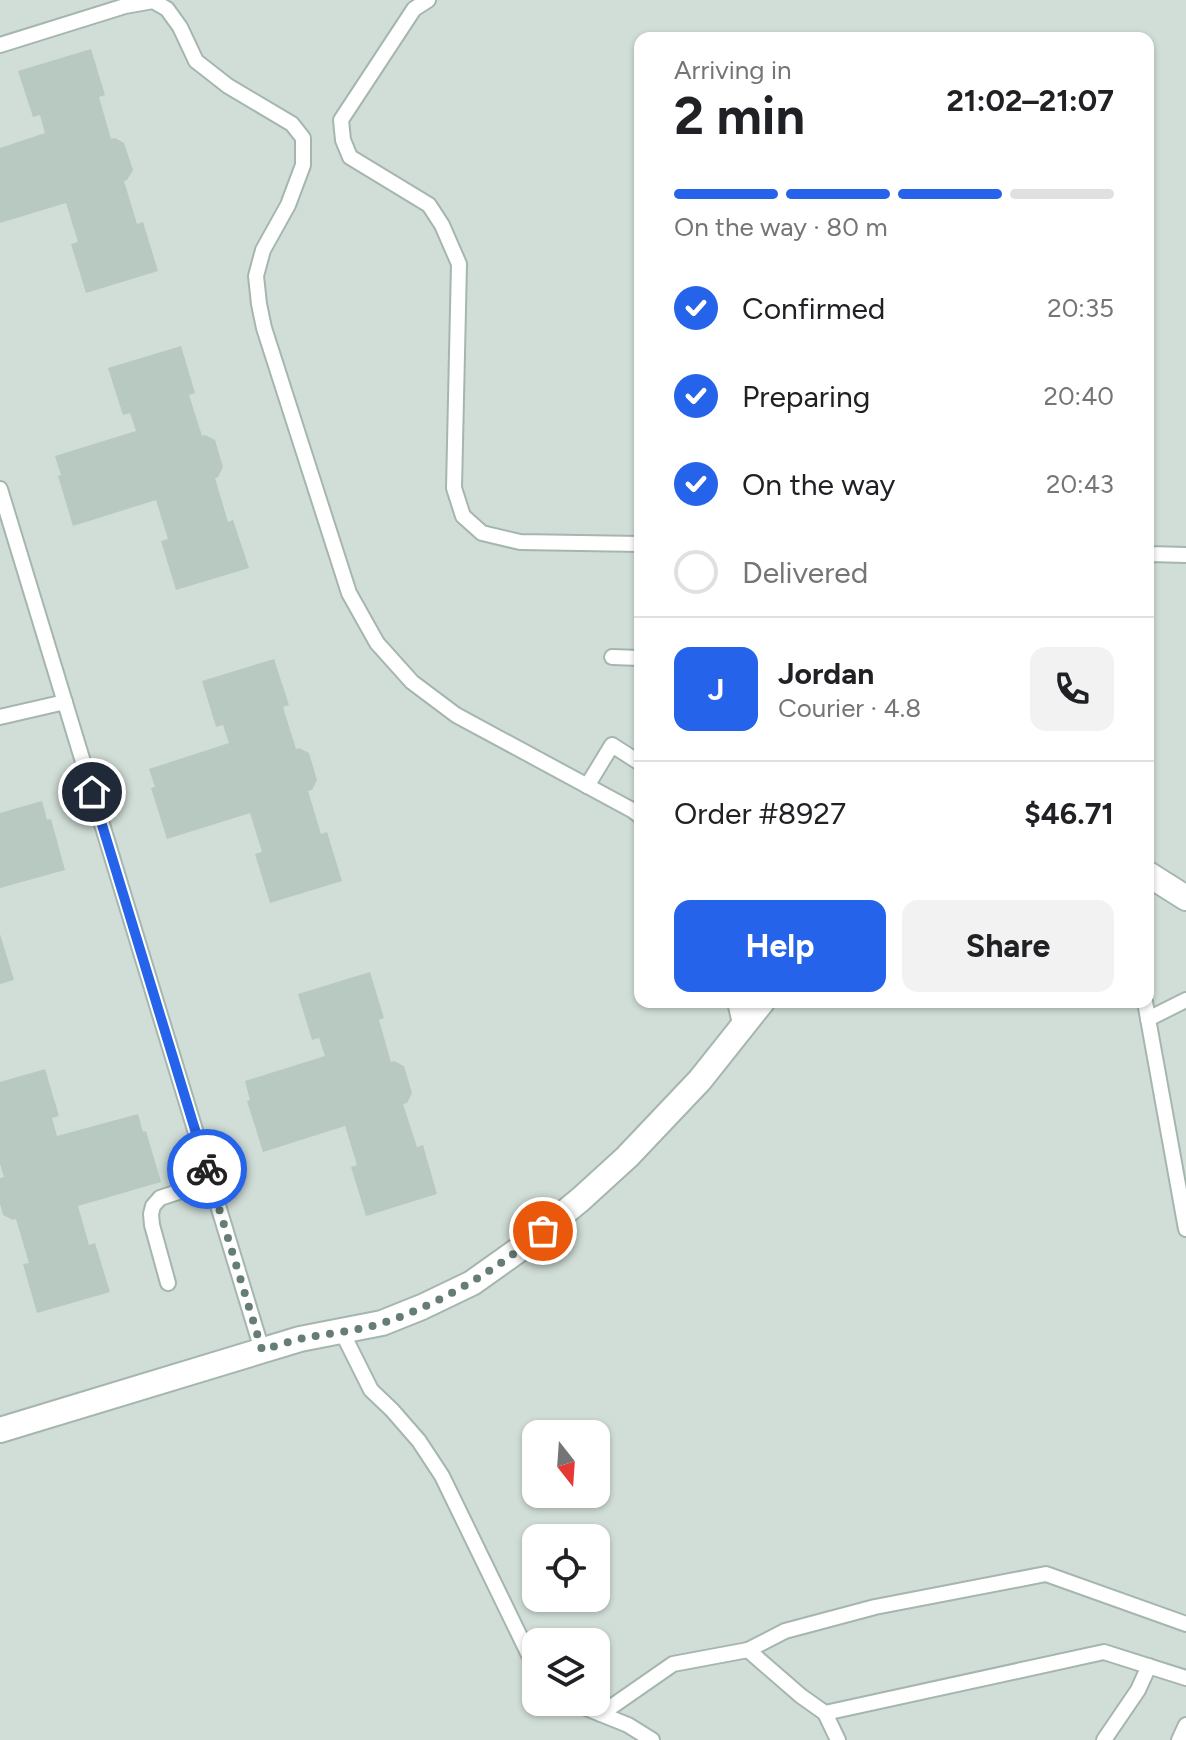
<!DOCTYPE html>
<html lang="en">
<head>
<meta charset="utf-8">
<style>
  :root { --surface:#fff; --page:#f2f2f2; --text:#202124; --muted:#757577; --line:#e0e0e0; --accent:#2563eb }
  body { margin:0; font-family:Figtree,sans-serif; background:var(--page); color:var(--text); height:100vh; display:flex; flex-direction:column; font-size:30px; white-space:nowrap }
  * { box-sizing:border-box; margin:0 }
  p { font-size:26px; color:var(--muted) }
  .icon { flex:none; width:44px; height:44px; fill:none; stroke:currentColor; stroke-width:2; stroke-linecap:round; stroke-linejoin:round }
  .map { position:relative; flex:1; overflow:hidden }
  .sheet { position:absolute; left:634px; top:32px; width:520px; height:976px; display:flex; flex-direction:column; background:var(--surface); border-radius:16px; box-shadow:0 2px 6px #0004 }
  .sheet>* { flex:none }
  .needle { width:52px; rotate:163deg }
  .controls { position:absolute; left:522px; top:1420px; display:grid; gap:16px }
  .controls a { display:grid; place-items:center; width:88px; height:88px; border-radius:16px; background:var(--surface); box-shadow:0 2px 6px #0004; font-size:40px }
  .pin { position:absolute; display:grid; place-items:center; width:68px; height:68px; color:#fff; margin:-34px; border:4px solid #fff; border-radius:50%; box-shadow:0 2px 8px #0007 }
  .courier { position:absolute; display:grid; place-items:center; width:80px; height:80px; margin:-40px; border:6px solid #2563eb; border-radius:50%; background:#fff; color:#222; box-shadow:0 2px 10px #0007 }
  .summary em { font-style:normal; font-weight:700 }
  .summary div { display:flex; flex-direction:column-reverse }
  .summary { display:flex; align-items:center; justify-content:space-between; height:136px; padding:0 40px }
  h1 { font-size:52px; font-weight:700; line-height:60px }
  .bar { display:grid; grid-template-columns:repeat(4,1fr); gap:12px 8px; align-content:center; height:96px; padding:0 40px }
  .bar i { height:10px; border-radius:6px; background:var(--line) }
  .bar .on { background:var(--accent) }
  .bar p { grid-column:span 4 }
  .line { display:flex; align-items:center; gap:20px; padding:0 40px; border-top:2px solid var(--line) }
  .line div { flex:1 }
  .round { display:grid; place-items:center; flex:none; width:84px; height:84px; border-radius:16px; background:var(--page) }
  ol { padding:0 40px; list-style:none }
  li { display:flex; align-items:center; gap:24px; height:88px }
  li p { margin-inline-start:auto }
  li .icon { padding:8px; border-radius:50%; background:var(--accent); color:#fff; stroke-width:4 }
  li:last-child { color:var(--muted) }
  li i { width:44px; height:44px; border:4px solid var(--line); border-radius:50% }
  .primary-button { display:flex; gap:16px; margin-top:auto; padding:16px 40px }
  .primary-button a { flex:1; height:92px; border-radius:16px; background:var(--accent); color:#fff; font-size:32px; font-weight:700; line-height:92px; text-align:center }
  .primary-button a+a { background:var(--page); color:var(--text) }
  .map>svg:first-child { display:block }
</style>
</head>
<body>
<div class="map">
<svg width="1186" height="1740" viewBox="0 0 1186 1740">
  <rect width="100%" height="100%" fill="#e3eee8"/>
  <path fill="#d1ded7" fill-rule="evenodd" d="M0 0H1186V1740H0ZM640 38H1148V1002H640ZM536 1434H596V1494H536ZM536 1538H596V1598H536ZM536 1642H596V1702H536Z"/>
  <g fill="#b8c9c1">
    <path d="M91 49 105 95 99 97 111 139 115 138 124 143 133 170 127 180 124 181 137 224 143 222 158 271 86 293 71 244 78 242 66 203 0 223V148L45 133 40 115 33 117 18 71Z"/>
    <path d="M181 346 195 393 189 395 202 436 205 435 215 440 223 467 218 477 215 478 228 522 233 520 249 568 176 590 161 541 168 539 156 500 73 526 58 476 61 475 55 456 136 431 130 413 123 415 108 368Z"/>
    <path d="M274 659 289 705 283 707 296 749 299 748 309 753 317 780 312 790 308 791 321 834 327 832 342 881 270 903 255 854 262 852 250 813 167 839 151 788 155 787 149 769 229 743 223 725 216 727 202 681Z"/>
    <path d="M42 801 47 820 51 819 65 870 0 888V813Z"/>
    <path d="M0 934 14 980 0 984Z"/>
    <path d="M370 972 384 1018 379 1020 391 1062 394 1061 404 1066 412 1093 407 1103 403 1104 417 1147 423 1145 437 1194 366 1216 351 1167 357 1165 345 1126 263 1152 247 1101 250 1100 245 1081 325 1056 319 1038 312 1040 298 994Z"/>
    <path d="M45 1069 59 1116 52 1118 57 1136 138 1114 143 1132 146 1131 161 1182 78 1206 89 1245 95 1243 110 1292 37 1313 23 1264 29 1263 16 1219 13 1220 3 1215 0 1204V1178L4 1177 0 1164V1082Z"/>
  </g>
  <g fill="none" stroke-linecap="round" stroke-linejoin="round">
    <g stroke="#a5b6af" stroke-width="18">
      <g id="service">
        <path d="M428 0 414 9 341 120 343 140 350 157 429 205 442 225 459 264 454 488 463 516 482 533 520 542 640 544"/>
        <path d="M0 45 125 6 153 1 167 9 180 27 196 61 228 86 292 124 303 138V165L288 205 263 250 256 276 259 304 264 328 349 593 377 643 412 682 456 715 632 810 640 816"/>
        <path d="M0 489 262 1350"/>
        <path d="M1148 554 1186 555"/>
        <path d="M612 657 640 658"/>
        <path d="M0 717 65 702"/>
        <path d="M587 786 612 745 640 763"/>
        <path d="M735 1002 741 1028"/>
        <path d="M1145 1002 1186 1229"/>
        <path d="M1148 1019 1186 1000"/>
        <path d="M168 1283 152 1225 151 1214 153 1206 160 1198 211 1181"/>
        <path d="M342 1332 371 1390 392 1410 419 1441 442 1476 528 1653 536 1667"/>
        <path d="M748 1650 785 1631 875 1607 1046 1574 1186 1624"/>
        <path d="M571 1702 628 1725 652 1740"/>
        <path d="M825 1713 1104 1652 1186 1678"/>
        <path d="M601 1714 673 1664 748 1650 801 1696 825 1713 838 1740"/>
        <path d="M1104 1740 1138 1690 1149 1666"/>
        <path d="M1179 1740 1186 1725"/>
      </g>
    </g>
    <g stroke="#a5b6af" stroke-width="28">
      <g id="minor">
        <path d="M1148 874 1186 898"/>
        <path d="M0 1430 300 1339 382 1323 422 1307 472 1283 524 1246 581 1199 627 1157 700 1080 762 1002"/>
      </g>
    </g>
    <use href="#service" stroke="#fff" stroke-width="14"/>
    <use href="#minor" stroke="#fff" stroke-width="24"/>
  </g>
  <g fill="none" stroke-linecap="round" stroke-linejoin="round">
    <path stroke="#657d74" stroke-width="8" stroke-dasharray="0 14.4" d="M207 1169 262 1350C276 1346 290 1341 304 1338 330 1333 358 1331 383 1323 442 1303 496 1270 543 1231"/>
    <path stroke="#2563eb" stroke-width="10" d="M92 792 207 1169"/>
  </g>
</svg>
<div class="controls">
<a><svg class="needle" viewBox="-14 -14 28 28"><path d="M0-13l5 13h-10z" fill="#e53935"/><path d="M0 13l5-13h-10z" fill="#757577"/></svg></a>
<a><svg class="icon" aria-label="locate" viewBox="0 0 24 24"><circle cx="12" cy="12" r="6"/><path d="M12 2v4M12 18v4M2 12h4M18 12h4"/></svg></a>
<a><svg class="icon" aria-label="layers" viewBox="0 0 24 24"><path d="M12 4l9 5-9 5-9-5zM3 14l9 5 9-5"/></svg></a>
</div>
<div class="pin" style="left:543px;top:1231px;background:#ea580c"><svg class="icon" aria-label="bag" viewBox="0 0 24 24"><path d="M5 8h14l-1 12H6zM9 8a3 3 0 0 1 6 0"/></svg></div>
<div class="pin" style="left:92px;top:792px;background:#1f2937"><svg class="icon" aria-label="home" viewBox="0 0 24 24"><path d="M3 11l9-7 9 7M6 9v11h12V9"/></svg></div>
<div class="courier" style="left:207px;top:1169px"><svg class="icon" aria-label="bike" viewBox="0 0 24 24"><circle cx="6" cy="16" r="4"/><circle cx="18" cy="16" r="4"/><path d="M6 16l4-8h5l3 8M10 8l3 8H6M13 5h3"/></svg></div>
<section class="sheet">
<div class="summary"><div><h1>2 min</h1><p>Arriving in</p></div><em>21:02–21:07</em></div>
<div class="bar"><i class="on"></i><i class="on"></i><i class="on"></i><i></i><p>On the way · 80 m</p></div>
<ol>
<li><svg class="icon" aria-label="check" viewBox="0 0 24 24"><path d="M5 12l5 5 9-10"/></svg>Confirmed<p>20:35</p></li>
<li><svg class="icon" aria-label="check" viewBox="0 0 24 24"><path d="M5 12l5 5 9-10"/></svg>Preparing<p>20:40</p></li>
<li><svg class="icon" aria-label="check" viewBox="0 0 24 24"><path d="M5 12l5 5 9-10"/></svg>On the way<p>20:43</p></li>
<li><i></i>Delivered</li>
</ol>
<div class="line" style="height:144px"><b class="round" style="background:var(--accent);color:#fff">J</b><div><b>Jordan</b><p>Courier · 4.8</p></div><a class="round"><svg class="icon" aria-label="phone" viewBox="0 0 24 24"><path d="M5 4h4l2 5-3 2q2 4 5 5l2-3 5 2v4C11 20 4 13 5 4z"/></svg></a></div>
<div class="line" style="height:104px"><div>Order #8927</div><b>$46.71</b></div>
<div class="primary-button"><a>Help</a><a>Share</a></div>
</section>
</div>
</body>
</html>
